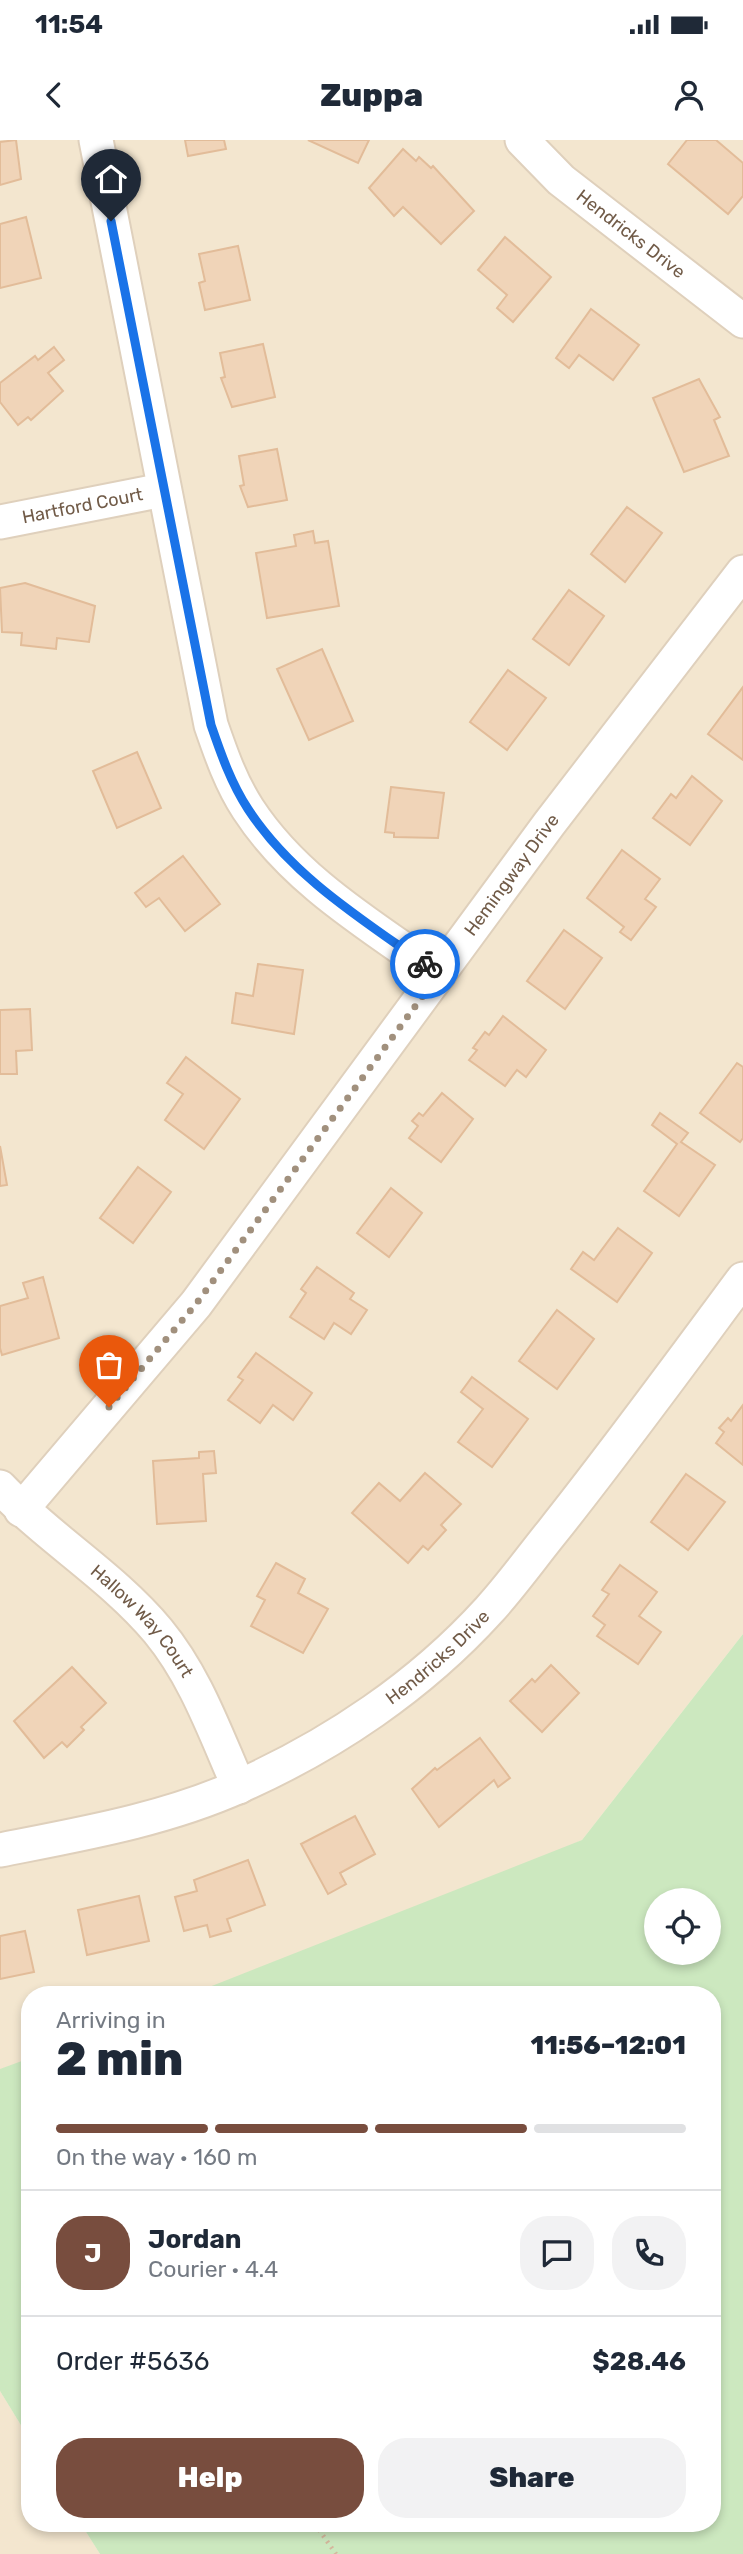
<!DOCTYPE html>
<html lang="en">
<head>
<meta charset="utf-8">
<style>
  :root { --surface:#fff; --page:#f2f2f3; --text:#1f2937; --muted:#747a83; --line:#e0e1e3; --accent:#784d3e }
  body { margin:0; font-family:Rubik,sans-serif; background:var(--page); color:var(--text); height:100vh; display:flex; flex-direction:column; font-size:26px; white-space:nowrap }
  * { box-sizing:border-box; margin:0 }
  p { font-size:23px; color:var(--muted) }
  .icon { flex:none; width:38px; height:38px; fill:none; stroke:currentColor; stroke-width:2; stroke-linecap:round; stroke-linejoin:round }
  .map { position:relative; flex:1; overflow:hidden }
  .panel { position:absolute; left:21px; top:1846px; width:700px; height:546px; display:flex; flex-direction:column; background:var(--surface); border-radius:28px; box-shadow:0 4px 10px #0003 }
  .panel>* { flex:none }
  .buttons { position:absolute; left:644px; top:1748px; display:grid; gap:14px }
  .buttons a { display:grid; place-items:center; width:77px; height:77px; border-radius:50%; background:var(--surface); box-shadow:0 4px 10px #0003; font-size:35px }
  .pin { position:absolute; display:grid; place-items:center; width:60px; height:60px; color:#fff; margin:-72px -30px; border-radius:50% 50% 50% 0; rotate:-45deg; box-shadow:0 0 7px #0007 }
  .pin .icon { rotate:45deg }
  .courier { position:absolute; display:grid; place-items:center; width:70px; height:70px; margin:-35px; border:5px solid #1a73e8; border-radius:50%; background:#fff; color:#222; box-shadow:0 2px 9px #0007 }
  .head em { font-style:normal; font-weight:800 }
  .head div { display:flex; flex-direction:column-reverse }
  .head { display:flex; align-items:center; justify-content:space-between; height:119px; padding:0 35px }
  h1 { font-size:46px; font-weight:800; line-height:52px }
  .bar { display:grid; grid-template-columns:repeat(4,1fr); gap:10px 7px; align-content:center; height:84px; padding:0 35px }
  .bar i { height:9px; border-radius:5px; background:var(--line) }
  .bar .active { background:var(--accent) }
  .bar p { grid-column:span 4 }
  .line { display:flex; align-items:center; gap:18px; padding:0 35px; border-top:2px solid var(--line) }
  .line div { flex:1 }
  .round { display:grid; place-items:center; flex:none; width:74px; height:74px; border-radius:28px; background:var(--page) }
  .primary-button { display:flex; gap:14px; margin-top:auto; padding:14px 35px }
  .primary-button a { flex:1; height:80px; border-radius:28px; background:var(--accent); color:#fff; font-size:28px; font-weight:800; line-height:80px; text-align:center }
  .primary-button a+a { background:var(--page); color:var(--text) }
  .status { display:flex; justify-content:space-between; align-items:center; height:49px; padding:0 35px; background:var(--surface); direction:ltr }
  .status svg { height:19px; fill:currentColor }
  header { display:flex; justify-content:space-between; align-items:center; height:91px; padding:0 35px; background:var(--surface); font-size:32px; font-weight:800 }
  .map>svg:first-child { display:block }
</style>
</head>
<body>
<div class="status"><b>11:54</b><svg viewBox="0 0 49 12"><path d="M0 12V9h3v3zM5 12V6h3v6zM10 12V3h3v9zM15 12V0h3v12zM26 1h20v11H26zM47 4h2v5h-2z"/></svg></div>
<header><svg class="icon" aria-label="back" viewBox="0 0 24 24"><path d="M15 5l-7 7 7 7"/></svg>Zuppa<svg class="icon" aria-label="person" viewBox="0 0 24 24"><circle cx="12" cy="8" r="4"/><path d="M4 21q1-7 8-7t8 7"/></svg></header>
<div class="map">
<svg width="743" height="2414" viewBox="0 0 743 2414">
  <rect width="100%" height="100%" fill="#fbf3e0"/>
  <g fill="#f3e6cf">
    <path d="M0 0H743V1494L582 1700 257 1855H30V1933L0 1942Z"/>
    <path d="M0 2251 30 2300V2384H81L100 2414H0Z"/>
  </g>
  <g fill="#cce8bf" fill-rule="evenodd">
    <path d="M743 1494V2414H100L81 2384H712V1855H189L582 1700ZM709 1760V1813H656V1760Z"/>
    <path d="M30 1918V2300L0 2251V1929Z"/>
  </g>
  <g fill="#f0d4b8" stroke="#e2bc99" stroke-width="2">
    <path d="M16 0 21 39 0 45V2Z"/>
    <path d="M185 0H224L226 9 188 16Z"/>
    <path d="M308 0H369L358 23Z"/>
    <path d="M687 0H716L743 23V56L728 74 668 24Z"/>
    <path d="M403 9 416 21 419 17 431 28 433 26 474 71 441 104 403 67 394 76 369 48Z"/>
    <path d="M26 77 41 138 0 148V84Z"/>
    <path d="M505 97 551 137 513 182 497 168 507 155 478 130Z"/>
    <path d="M238 106 250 160 205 170 199 143 205 141 199 114Z"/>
    <path d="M591 169 639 205 613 240 579 215 569 228 556 218Z"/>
    <path d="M263 204 275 257 232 267 221 238 225 237 220 213Z"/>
    <path d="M54 207 64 220 48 233 63 251 31 280 28 277 18 285 0 262V243L35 216 38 220Z"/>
    <path d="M699 239 720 277 714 280 729 316 684 332 653 258Z"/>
    <path d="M277 309 287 360 248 367 240 346 244 345 239 316Z"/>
    <path d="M627 367 662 393 625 442 591 414Z"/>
    <path d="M313 391 315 403 328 401 339 466 267 478 256 413 296 406 294 395Z"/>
    <path d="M25 443 95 466 89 502 57 498 56 509 21 505 22 493 2 492 0 448Z"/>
    <path d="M569 450 604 476 569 525 533 499Z"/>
    <path d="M322 509 353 581 309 600 277 529Z"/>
    <path d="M508 530 546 558 507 610 470 582Z"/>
    <path d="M743 547V620L708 594Z"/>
    <path d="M137 612 161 668 117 688 93 631Z"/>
    <path d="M692 636 722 661 690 705 653 678 671 654 676 658Z"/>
    <path d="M391 647 444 653 438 698 394 697V693L385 692Z"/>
    <path d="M622 710 660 739 645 759 656 767 631 800 620 792 624 787 587 758Z"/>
    <path d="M183 716 220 764 185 791 159 758 146 767 135 753Z"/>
    <path d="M564 790 602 818 565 869 527 841Z"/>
    <path d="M258 824 303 830 294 894 232 883 236 853 253 856Z"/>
    <path d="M30 869 32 910 16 911 17 934H0V870Z"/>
    <path d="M503 876 546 910 526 937 517 930 505 946 469 920 477 910 473 908 485 892 489 895Z"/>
    <path d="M186 917 240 959 204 1009 165 980 183 954 167 943Z"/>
    <path d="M737 923 743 927V998L740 1002 700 973Z"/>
    <path d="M442 953 473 979 441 1022 409 998 418 986 412 981 419 973 423 976Z"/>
    <path d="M660 973 688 993 681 1002 715 1025 679 1076 644 1051 677 1004 652 985Z"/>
    <path d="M0 1006 7 1045 0 1046Z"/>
    <path d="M138 1027 171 1052 133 1103 100 1078Z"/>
    <path d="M391 1048 422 1073 389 1117 357 1093Z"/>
    <path d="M618 1088 652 1113 617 1162 571 1129 583 1112 594 1120Z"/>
    <path d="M317 1127 354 1153 350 1159 367 1170 351 1194 334 1183 324 1199 290 1177 306 1153 301 1149Z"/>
    <path d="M43 1137 59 1198 2 1215 0 1208V1166L28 1158 23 1143Z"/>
    <path d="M557 1170 594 1199 557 1249 519 1221Z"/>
    <path d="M256 1213 312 1253 293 1280 273 1265 260 1283 228 1260 243 1240 238 1237Z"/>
    <path d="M472 1237 528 1279 492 1327 458 1302 483 1269 461 1252Z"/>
    <path d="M743 1265V1325L716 1303 724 1292 719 1288 728 1278 731 1281Z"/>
    <path d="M214 1311 216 1333 203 1334 206 1381 157 1384 153 1321 199 1318V1312Z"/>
    <path d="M425 1333 461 1364 441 1385 446 1390 428 1410 423 1406 408 1423 352 1373 379 1343 400 1361Z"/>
    <path d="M686 1334 725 1362 688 1410 651 1382Z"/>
    <path d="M276 1423 305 1439 298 1453 328 1469 303 1513 251 1486 265 1460 257 1456Z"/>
    <path d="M620 1425 657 1452 639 1476 661 1492 638 1524 597 1496 605 1485 593 1476 609 1454 602 1450Z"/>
    <path d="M551 1525 579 1553 542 1592 510 1561 532 1539 535 1542Z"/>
    <path d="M72 1527 106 1563 81 1587 84 1590 67 1607 62 1602 44 1618 14 1581Z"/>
    <path d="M480 1598 510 1638 498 1647 494 1640 439 1687 412 1649 435 1628 437 1630Z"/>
    <path d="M355 1676 375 1714 340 1733 346 1744 328 1754 301 1704Z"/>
    <path d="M248 1720 265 1765 227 1779 231 1791 210 1797 207 1785 184 1791 175 1757 197 1751 194 1740Z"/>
    <path d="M139 1756 149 1801 87 1815 78 1770Z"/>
    <path d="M25 1791 34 1832 0 1839V1796Z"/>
  </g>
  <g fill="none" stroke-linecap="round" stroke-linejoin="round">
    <g stroke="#dfd0bc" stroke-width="37">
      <g id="minor">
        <path d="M96 0 211 585C221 614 231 643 248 669 295 741 370 785 439 834"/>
        <path id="s1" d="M522 0 561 40 743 181"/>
        <path id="s2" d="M0 382 163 350"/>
        <path id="s3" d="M0 1347C49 1399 112 1436 158 1491 196 1537 215 1593 239 1647"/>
        <path id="s4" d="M21 1370 196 1164 549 684 743 432"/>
        <path id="s5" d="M0 1710C81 1694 164 1680 240 1646 332 1605 420 1546 489 1470 511 1446 531 1418 552 1392 618 1309 680 1224 743 1139"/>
      </g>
    </g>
    <path stroke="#d4b79c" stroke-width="4.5" stroke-dasharray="2 5" stroke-linecap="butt" d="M315 2384 336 2414"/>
    <use href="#minor" stroke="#fff" stroke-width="33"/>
  </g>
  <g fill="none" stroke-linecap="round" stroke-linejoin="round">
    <path stroke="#a1907d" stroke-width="7" stroke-dasharray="0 12.6" d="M109 1267 196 1164 439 834 425 824"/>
    <path stroke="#1a73e8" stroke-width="9" d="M111 81 211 585C221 614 231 643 248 669 292 736 360 778 425 824"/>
  </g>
  <g text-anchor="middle" stroke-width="6" stroke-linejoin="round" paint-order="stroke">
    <g font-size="18" fill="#715b48" stroke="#fff7e6">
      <text dy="6" stroke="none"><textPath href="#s1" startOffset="144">Hendricks Drive</textPath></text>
      <text dy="6" stroke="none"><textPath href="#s2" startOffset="84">Hartford Court</textPath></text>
      <text dy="6" stroke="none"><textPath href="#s4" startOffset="803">Hemingway Drive</textPath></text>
      <text dy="6" stroke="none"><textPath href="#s3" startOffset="196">Hallow Way Court</textPath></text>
      <text dy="6" stroke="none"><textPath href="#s5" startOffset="486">Hendricks Drive</textPath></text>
    </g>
  </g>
</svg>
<div class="buttons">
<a><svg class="icon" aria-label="locate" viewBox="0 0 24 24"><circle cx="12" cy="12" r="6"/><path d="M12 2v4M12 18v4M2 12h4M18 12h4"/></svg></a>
</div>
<div class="pin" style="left:109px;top:1267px;background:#ea580c"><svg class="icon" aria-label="bag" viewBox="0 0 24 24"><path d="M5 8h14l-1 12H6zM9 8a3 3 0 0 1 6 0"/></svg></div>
<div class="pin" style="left:111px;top:81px;background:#1f2937"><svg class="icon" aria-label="home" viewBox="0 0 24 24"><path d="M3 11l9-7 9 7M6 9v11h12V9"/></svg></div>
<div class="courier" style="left:425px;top:824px"><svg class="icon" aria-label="bike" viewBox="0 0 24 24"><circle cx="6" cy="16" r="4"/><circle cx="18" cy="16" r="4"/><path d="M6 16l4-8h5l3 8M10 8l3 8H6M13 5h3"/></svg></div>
<section class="panel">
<div class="head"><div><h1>2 min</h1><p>Arriving in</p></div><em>11:56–12:01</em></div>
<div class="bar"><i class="active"></i><i class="active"></i><i class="active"></i><i></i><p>On the way · 160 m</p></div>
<div class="line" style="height:126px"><b class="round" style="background:var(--accent);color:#fff">J</b><div><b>Jordan</b><p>Courier · 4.4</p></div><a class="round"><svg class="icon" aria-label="chat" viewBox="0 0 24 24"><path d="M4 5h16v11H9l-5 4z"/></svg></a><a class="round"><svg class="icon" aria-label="phone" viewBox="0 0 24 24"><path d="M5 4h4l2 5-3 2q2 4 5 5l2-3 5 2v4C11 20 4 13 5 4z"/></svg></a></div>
<div class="line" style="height:91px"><div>Order #5636</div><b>$28.46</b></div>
<div class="primary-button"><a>Help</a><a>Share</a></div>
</section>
</div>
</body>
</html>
